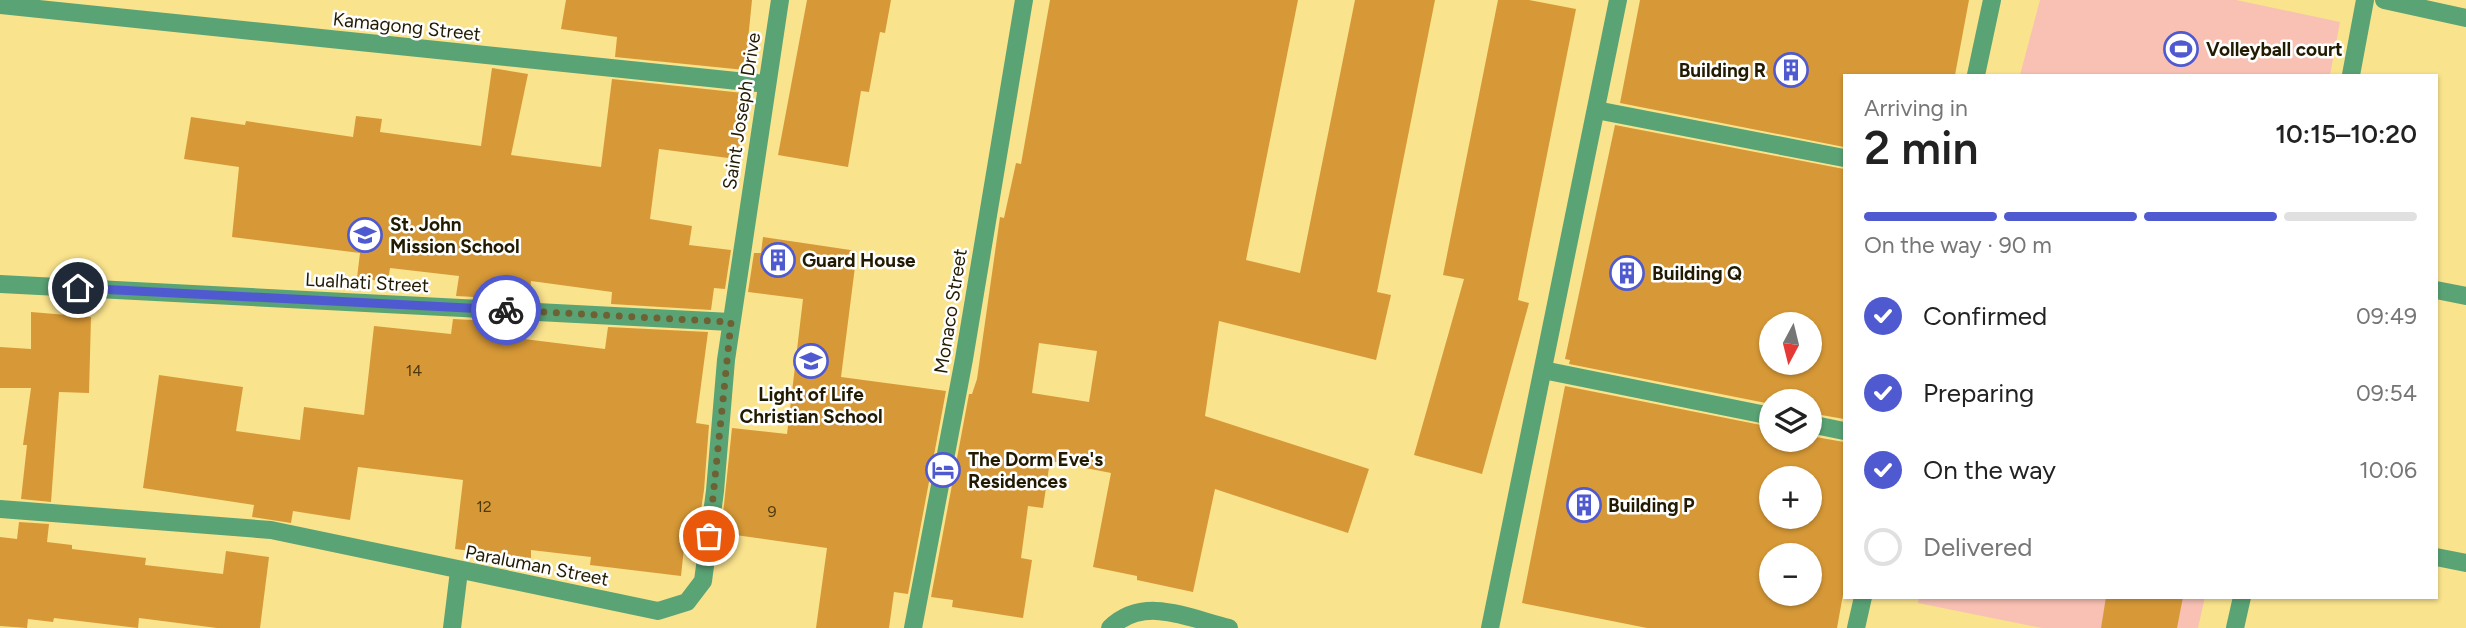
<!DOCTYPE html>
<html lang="en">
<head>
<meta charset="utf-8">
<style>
  :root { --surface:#fff; --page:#f6f6f6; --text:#222; --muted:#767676; --line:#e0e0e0; --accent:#505ad0 }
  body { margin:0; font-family:Figtree,sans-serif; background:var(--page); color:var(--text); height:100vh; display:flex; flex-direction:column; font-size:26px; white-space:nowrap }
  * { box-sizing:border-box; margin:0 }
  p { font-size:23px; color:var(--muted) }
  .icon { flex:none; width:38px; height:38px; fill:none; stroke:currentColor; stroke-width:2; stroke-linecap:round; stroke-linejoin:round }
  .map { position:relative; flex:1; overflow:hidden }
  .sheet { position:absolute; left:1843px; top:74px; width:595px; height:525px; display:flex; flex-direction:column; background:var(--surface); border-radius:0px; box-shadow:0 2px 5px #0004 }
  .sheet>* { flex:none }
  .needle { width:46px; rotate:187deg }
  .controls { position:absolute; left:1759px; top:312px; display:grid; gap:14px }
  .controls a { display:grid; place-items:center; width:63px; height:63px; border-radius:50%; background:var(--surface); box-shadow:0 2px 5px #0004; font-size:35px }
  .pin { position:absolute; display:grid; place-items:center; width:60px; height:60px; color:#fff; margin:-30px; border:4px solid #fff; border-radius:50%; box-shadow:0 2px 7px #0007 }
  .courier { position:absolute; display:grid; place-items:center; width:70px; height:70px; margin:-35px; border:5px solid #505ad0; border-radius:50%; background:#fff; color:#222; box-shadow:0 2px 9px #0007 }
  .overview em { font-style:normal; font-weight:600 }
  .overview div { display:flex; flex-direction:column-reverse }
  .overview { display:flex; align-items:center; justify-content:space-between; height:119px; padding:0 21px }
  h1 { font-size:46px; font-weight:600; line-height:52px }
  .bar { display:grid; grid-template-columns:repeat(4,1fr); gap:10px 7px; align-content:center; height:84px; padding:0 21px }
  .bar i { height:9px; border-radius:5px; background:var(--line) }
  .bar .on { background:var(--accent) }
  .bar p { grid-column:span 4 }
  ol { padding:0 21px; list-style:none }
  li { display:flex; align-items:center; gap:21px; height:77px }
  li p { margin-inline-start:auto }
  li .icon { padding:7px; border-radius:50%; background:var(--accent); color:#fff; stroke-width:4 }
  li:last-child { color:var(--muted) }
  li i { width:38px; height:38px; border:4px solid var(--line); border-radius:50% }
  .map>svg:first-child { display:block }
</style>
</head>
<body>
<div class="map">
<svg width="2466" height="628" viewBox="0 0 2466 628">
  <rect width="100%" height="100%" fill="#fae38d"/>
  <g fill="#f8c1b3">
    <path d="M2040 0H2236L2340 22 2330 75H2020Z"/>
    <path d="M1919 597H2205L2198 628H2042L1918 603Z"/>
  </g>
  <g fill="#d79937" fill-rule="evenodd">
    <path d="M566 0H752L745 70 615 57 617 37 561 29Z"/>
    <path d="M807 0H891L885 33 880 32 869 92 861 91 848 167 778 155Z"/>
    <path d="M1050 0H1298L1246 260 1300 273 1355 0H1435L1377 292 1391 295 1376 360 1219 321 1205 416 1369 469 1348 533 1215 489 1193 592 1137 580V576L1093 567 1111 473 1050 461 1043 508 1028 506 1021 558 1032 560 1023 618 952 607 953 600 931 597 969 394H972L977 379 1000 217 1004 218 1016 163 1021 164ZM1039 343 1097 351 1089 402 1032 393Z"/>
    <path d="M1498 0H1529L1576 9 1518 300 1529 303 1482 474 1414 455 1464 279 1443 275Z"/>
    <path d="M1640 0H1969L1955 75H1844V147L1620 103Z"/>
    <path d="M492 68 528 74 511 155 601 167 612 79 743 93 740 148H737L736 159 659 149 650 219 692 226 689 245 731 250 725 289 714 288 711 310 611 304 612 292 531 281 529 300 456 296 459 276 390 268 388 282 357 278 360 253 232 237 239 167 184 159 191 117 245 125 246 121 353 137 356 116 382 119 380 132 481 146Z"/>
    <path d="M1615 125 1844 169V419L1810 413V401H1771V404L1569 364 1570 360 1565 359ZM1771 324H1810V362H1771Z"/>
    <path d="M763 237 857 251 841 377 946 391 908 594 894 592 889 628H816L827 548 721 533 732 428 787 434 803 299 748 292 754 253H761Z"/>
    <path d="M31 312 91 317 89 393 59 392 51 502 21 499 27 445H23L31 388H0V347L31 349Z"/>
    <path d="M453 319 526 323 524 339 605 349 608 327 708 332 696 423 709 425 704 490 698 530 686 529 681 576 590 565 591 557 531 550V558L455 549 463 480 358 467 350 520 293 511 291 523 252 517 254 505 143 488 159 375 243 387 236 431 300 440 304 407 364 415 374 326 451 334Z"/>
    <path d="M1565 386 1771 427V439H1810V436L1844 442V589L1837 628H1647L1522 603ZM1771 478H1810V516H1771ZM1771 555H1810V593H1771Z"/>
    <path d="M19 522 49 524 47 542 72 545V549L146 558 145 565 223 574 226 551 269 557 260 628H217L139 618 138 628 54 618 53 622 28 619 27 628 0 626V537L17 539Z"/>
    <path d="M2106 597H2183L2177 628H2101Z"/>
  </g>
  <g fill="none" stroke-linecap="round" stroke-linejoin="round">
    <g stroke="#5aa375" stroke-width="18">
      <path d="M2384 0 2466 18"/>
      <path d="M0 5 767 84"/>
      <path d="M1976 75 1992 0"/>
      <path d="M2351 75 2365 0"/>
      <path d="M1596 110 1844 158"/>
      <path d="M0 284 731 322"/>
      <path d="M2436 290 2466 296"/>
      <path d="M1543 370 1771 416"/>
      <path d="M1810 424 1844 431"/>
      <path d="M0 509 271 530 658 611 687 602 703 581 715 491 726 360 780 0"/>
      <path d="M2436 557 2466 563"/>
      <path d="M452 628 459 571"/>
      <path d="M913 628 964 359 1024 0"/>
      <path d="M1110 628C1144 595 1188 618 1229 628"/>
      <path d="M1490 628 1618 0"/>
      <path d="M1856 628 1863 597"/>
      <path d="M2235 628 2242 597"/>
    </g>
  </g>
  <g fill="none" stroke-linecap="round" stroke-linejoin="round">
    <path stroke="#6e6133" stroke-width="7" stroke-dasharray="0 12.6" d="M506 310 731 322 709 536"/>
    <path stroke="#505ad0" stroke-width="9" d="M78 288 506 310"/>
  </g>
  <defs>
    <g id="stadium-ring" transform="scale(1.75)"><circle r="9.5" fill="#fff" stroke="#505ad0" stroke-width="1.5"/><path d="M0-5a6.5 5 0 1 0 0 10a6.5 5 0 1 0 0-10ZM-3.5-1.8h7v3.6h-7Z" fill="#505ad0"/></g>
    <g id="building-ring" transform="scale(1.75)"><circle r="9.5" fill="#fff" stroke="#505ad0" stroke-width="1.5"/><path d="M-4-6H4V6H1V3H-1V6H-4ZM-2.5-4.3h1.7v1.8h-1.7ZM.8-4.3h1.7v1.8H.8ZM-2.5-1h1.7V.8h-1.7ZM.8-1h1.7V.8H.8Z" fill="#505ad0"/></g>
    <g id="school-ring" transform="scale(1.75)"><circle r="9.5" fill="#fff" stroke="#505ad0" stroke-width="1.5"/><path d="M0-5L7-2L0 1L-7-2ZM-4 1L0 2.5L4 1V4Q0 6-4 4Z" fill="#505ad0"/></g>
    <g id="hotel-ring" transform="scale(1.75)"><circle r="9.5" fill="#fff" stroke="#505ad0" stroke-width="1.5"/><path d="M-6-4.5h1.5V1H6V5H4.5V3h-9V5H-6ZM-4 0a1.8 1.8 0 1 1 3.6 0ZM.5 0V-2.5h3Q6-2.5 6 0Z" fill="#505ad0"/></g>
  </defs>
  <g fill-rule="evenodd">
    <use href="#stadium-ring" x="2181" y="49"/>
    <use href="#building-ring" x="1791" y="70"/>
    <use href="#school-ring" x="365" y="235"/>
    <use href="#building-ring" x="778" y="260"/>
    <use href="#building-ring" x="1627" y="273"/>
    <use href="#school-ring" x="811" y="361"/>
    <use href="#hotel-ring" x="943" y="470"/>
    <use href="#building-ring" x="1584" y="505"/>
  </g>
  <g text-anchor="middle" stroke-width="5" stroke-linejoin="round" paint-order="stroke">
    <g font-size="16" fill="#4f3a0f">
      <text x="414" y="376">14</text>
      <text x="484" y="512">12</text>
      <text x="772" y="517">9</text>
    </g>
    <g font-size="19" fill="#221b02" stroke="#fff">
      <text transform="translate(407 26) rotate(6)" y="7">Kamagong Street</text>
      <text transform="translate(741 111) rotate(-81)" y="7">Saint Joseph Drive</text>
      <text transform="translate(367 282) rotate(3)" y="7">Lualhati Street</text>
      <text transform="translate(950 311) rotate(-81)" y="7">Monaco Street</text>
      <text transform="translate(537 565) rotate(11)" y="7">Paraluman Street</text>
    </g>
    <g font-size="19" font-weight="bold" fill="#221b02" stroke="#fff" text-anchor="start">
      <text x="2206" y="56">Volleyball court</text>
      <text x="1766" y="77" text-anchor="end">Building R</text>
      <text x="390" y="231">St. John<tspan x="390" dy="22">Mission School</tspan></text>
      <text x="802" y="267">Guard House</text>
      <text x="1652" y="280">Building Q</text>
      <text x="811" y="401" text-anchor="middle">Light of Life<tspan x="811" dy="22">Christian School</tspan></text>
      <text x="968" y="466">The Dorm Eve's<tspan x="968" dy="22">Residences</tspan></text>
      <text x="1608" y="512">Building P</text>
    </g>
  </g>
</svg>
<div class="controls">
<a><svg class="needle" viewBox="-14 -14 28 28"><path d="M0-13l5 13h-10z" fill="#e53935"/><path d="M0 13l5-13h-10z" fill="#767676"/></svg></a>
<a><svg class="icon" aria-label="layers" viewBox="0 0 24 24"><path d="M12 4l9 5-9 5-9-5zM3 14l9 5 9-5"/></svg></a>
<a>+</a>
<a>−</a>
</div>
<div class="pin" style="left:709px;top:536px;background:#ea580c"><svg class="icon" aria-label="bag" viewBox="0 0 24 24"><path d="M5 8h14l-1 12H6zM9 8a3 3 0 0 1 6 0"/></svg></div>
<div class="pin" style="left:78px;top:288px;background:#1f2937"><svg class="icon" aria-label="home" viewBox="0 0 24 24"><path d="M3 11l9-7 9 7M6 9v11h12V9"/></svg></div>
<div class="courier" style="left:506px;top:310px"><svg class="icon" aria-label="bike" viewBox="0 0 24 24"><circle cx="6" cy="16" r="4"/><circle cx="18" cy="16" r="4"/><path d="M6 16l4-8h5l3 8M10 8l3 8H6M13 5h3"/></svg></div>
<section class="sheet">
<div class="overview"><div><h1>2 min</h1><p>Arriving in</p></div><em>10:15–10:20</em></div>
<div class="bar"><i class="on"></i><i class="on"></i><i class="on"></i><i></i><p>On the way · 90 m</p></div>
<ol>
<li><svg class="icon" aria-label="check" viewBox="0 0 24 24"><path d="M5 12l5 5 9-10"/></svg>Confirmed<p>09:49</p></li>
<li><svg class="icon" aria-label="check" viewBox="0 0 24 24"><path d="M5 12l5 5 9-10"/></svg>Preparing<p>09:54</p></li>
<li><svg class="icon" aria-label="check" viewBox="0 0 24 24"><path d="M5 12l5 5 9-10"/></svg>On the way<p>10:06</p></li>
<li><i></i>Delivered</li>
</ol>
</section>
</div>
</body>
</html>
